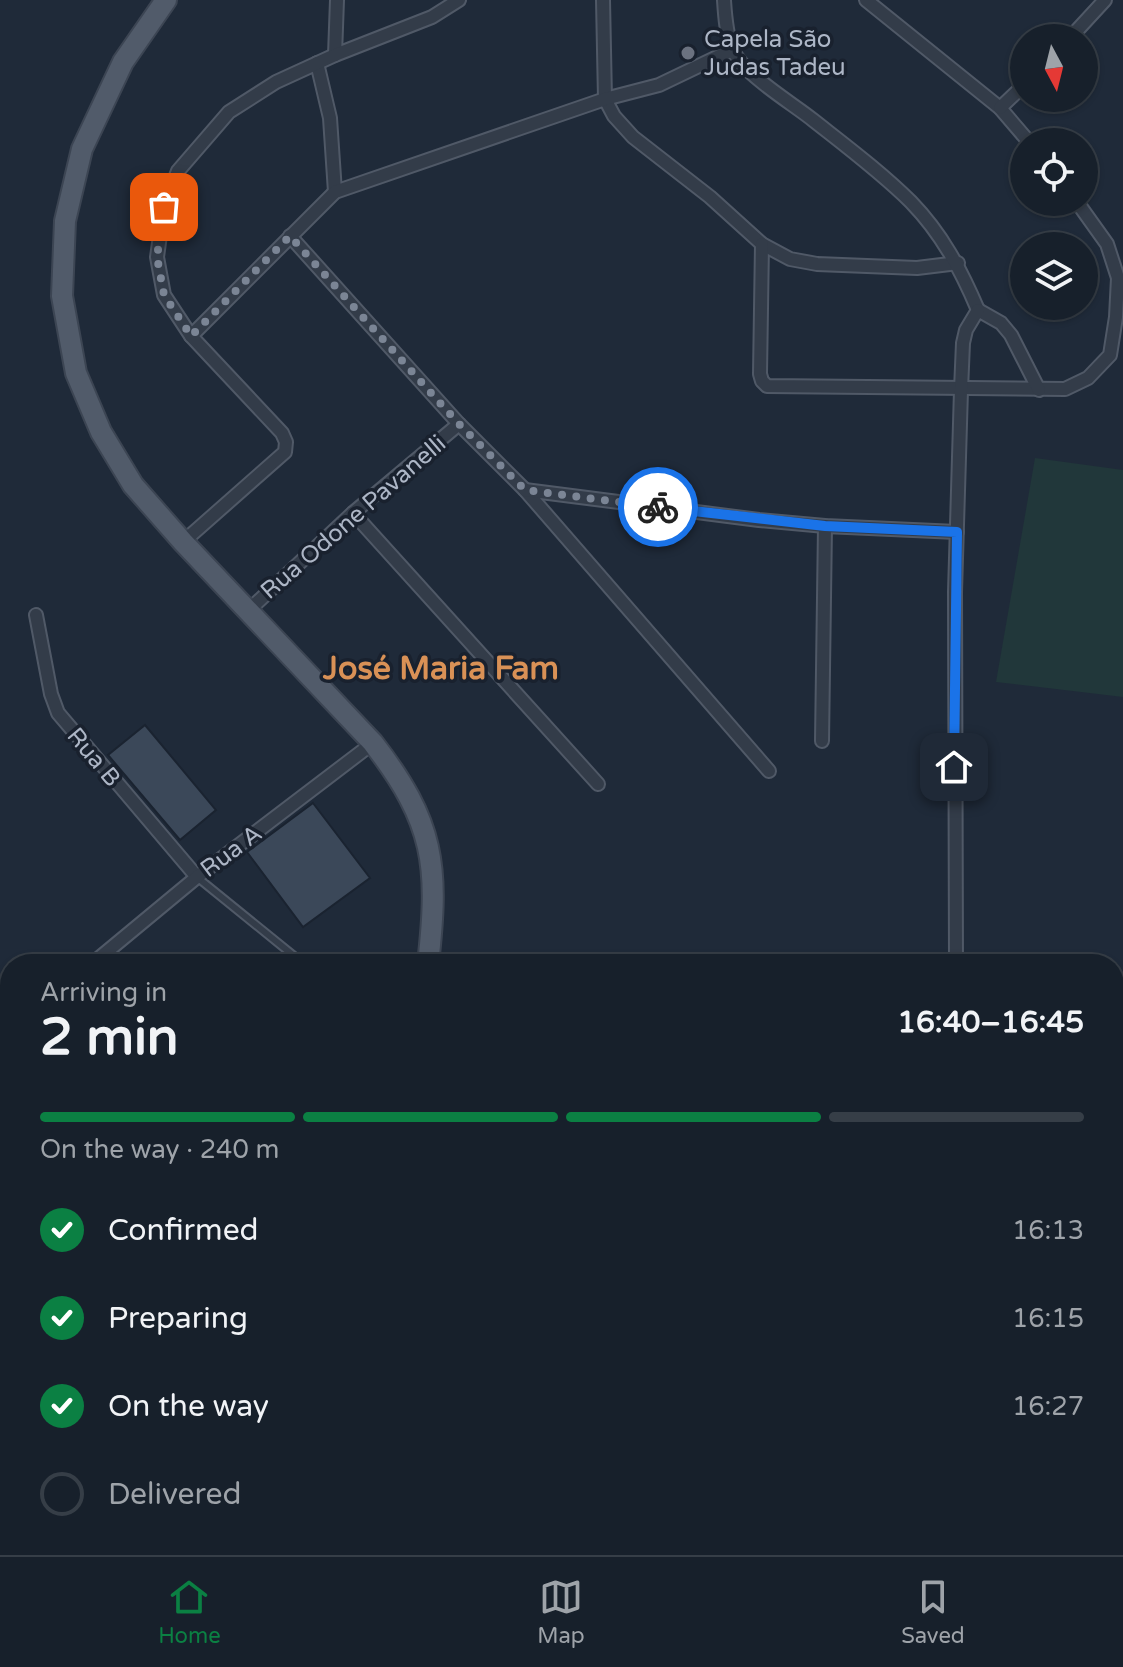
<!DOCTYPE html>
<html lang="en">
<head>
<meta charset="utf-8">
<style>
  :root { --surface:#17202b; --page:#202833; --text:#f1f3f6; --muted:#9ea3a9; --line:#363e47; --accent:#0b8043 }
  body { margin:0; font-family:"Varela Round",sans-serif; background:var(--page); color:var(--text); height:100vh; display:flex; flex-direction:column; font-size:30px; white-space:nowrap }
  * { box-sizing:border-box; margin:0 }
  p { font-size:26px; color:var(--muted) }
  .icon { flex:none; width:44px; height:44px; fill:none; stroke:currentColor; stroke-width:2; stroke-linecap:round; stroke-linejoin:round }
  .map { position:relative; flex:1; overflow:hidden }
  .drawer { position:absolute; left:0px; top:954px; width:1124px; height:602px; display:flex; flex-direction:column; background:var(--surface); border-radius:32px 32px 0 0; box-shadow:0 2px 6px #0004,0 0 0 2px var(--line) }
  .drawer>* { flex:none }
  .needle { width:52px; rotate:173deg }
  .fabs { position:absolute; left:1010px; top:24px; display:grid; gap:16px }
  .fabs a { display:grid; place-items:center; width:88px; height:88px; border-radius:50%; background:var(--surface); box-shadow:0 2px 6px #0004,0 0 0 2px var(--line); font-size:40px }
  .pin { position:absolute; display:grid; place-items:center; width:68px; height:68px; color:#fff; margin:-34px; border-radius:16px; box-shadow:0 4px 12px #0006 }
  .courier { position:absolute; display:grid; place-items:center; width:80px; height:80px; margin:-40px; border:6px solid #1a73e8; border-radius:50%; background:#fff; color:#222; box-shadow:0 2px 10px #0007 }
  .overview em { font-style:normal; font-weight:700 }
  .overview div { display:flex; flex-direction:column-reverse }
  .overview { display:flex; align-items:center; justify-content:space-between; height:136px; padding:0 40px }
  h1 { font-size:52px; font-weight:700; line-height:60px }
  .bar { display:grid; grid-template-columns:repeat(4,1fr); gap:12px 8px; align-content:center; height:96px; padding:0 40px }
  .bar i { height:10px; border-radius:6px; background:var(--line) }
  .bar .active { background:var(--accent) }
  .bar p { grid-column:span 4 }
  ol { padding:0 40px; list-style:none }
  li { display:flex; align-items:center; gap:24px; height:88px }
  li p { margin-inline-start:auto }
  li .icon { padding:8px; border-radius:50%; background:var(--accent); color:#fff; stroke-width:4 }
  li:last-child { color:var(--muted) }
  li i { width:44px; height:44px; border:4px solid var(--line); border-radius:50% }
  .tab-bar { display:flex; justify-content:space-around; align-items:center; height:112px; border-top:2px solid var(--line); background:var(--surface); font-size:22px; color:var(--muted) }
  .tab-bar a { display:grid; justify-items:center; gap:4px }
  .tab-bar .active { color:var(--accent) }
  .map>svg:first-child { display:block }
</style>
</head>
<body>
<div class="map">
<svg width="1123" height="1555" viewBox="0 0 1123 1555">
  <rect width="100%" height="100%" fill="#1f2a39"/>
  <path fill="#21373a" d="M1035 458 1123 470V697L996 682Z"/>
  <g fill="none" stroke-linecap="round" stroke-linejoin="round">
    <g stroke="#324561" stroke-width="5">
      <path d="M0 1380V1396"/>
      <path d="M0 1532 10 1542"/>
      <path d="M12 1546 16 1555"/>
    </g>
  </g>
  <g fill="#3b4859" stroke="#1a2330" stroke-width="2">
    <path d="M145 725 216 810 180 840 108 755Z"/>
    <path d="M313 803 370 878 303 927 247 852Z"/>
  </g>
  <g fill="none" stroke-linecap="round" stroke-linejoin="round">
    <g stroke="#505967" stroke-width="10">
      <path id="service" d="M198 878 304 964"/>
    </g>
    <g stroke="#505967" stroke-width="16">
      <g id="minor">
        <path d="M603 0 605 99 614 116 633 137 710 197 762 244 790 259 817 264 917 268 958 263"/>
        <path d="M724 0C725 15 726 33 732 48 741 73 792 103 813 120 846 146 882 173 911 202 942 234 961 270 978 310"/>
        <path d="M866 0 1000 108 1029 142"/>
        <path d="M1070 38 1105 0"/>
        <path d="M335 55 337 0"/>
        <path d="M317 63 330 118 335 192"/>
        <path d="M1000 108 1024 85"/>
        <path d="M290 236 459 424 525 490 769 771"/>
        <path d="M762 244 760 374 762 381 767 386 1065 389 1088 378 1110 355 1116 317 1118 278 1107 244 1077 202"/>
        <path d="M978 310 1001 323 1011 335 1039 390"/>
        <path d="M191 336 335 192 605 99 659 85 732 50"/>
        <path d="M525 490 759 520 825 526 957 532"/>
        <path d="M353 513 598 784"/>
        <path d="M183 542 285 452 286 442 282 433 191 336 164 295 157 257 164 207 178 171 229 112 276 82 335 55 432 17 459 0"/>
        <path d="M248 611 353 513 459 424"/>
        <path d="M36 615 51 694 58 713 197 877"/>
        <path d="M822 741 825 526"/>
        <path d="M92 964 197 877 373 743"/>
        <path d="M956 964 955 592 961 390 963 343 966 330 978 310"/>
        <path d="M0 1040 10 1032"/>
        <path d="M1114 1143 1123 1142"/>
        <path d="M1114 1187 1123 1199"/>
        <path d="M1114 1313 1123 1320"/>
        <path d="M1114 1532 1123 1528"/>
        <path d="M950 1546 954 1555"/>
        <path d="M273 1555 274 1546"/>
        <path d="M351 1555 356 1546"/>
        <path d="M365 1555V1546"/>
        <path d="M463 1555 464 1546"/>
        <path d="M877 1555 887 1546"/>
        <path d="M1065 1555 1084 1546"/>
      </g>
    </g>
    <g stroke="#3c4553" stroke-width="24">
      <g id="primary">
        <path d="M166 0 123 62 82 149 65 221 62 296 76 373 101 432 133 485 183 542 373 743C435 823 439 866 428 964"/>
        <path d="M169 1546 173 1555"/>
      </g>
    </g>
    <use href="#service" stroke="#333c49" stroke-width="6"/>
    <use href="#minor" stroke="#333c49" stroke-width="12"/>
    <use href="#primary" stroke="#515b6a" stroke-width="20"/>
  </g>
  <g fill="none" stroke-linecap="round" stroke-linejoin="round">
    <path stroke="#7b8595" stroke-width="8" stroke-dasharray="0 14.4" d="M164 207 157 257 164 295 191 336 290 236 459 424 525 490 658 507"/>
    <path stroke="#1a73e8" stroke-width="10" d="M658 507 825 526 957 532 954 767"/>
  </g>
  <circle fill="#6b7280" stroke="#19212e" stroke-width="3" cx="688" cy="53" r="8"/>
  <g text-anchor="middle" stroke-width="7" stroke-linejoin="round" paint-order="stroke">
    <g font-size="24" fill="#adb6c6" stroke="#19212e" text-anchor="start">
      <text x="704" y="47">Capela São<tspan x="704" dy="28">Judas Tadeu</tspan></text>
    </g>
    <g font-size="24" fill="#adb6c6" stroke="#19212e">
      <text transform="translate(353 517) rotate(-41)" y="8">Rua Odone Pavanelli</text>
      <text transform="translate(94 757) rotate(50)" y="8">Rua B</text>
      <text transform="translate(231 851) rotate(-37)" y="8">Rua A</text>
    </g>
    <g font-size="32" font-weight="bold" fill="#d99156" stroke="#19212e">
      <text x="441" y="679">José Maria Fam</text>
    </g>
  </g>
</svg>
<div class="fabs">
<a><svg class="needle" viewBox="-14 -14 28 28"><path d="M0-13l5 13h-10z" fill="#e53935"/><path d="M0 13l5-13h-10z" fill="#9ea3a9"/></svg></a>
<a><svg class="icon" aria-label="locate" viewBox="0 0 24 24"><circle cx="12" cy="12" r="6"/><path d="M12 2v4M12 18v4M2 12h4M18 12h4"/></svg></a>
<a><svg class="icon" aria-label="layers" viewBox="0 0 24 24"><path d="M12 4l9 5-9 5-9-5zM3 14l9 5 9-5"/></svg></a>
</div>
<div class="pin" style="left:164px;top:207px;background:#ea580c"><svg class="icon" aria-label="bag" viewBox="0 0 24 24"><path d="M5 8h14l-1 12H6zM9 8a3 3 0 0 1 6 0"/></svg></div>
<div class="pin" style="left:954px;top:767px;background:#1f2937"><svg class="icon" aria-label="home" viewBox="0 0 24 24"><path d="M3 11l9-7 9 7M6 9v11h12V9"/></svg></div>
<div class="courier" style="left:658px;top:507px"><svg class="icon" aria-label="bike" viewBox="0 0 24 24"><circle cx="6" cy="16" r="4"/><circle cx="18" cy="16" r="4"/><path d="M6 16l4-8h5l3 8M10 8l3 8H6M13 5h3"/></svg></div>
<section class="drawer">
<div class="overview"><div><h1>2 min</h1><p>Arriving in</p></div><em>16:40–16:45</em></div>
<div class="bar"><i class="active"></i><i class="active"></i><i class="active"></i><i></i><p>On the way · 240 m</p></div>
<ol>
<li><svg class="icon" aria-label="check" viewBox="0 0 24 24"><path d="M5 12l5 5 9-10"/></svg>Confirmed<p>16:13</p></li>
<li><svg class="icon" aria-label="check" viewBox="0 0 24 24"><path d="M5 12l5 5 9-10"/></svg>Preparing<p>16:15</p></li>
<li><svg class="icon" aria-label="check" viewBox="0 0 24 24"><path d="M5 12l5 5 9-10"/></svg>On the way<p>16:27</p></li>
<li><i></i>Delivered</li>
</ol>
</section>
</div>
<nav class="tab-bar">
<a class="active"><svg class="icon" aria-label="home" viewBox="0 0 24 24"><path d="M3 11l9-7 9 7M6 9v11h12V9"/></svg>Home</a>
<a><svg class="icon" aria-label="map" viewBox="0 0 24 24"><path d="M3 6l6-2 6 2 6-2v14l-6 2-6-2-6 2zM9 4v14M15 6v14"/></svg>Map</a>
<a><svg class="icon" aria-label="saved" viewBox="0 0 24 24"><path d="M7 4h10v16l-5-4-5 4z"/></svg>Saved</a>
</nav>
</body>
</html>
